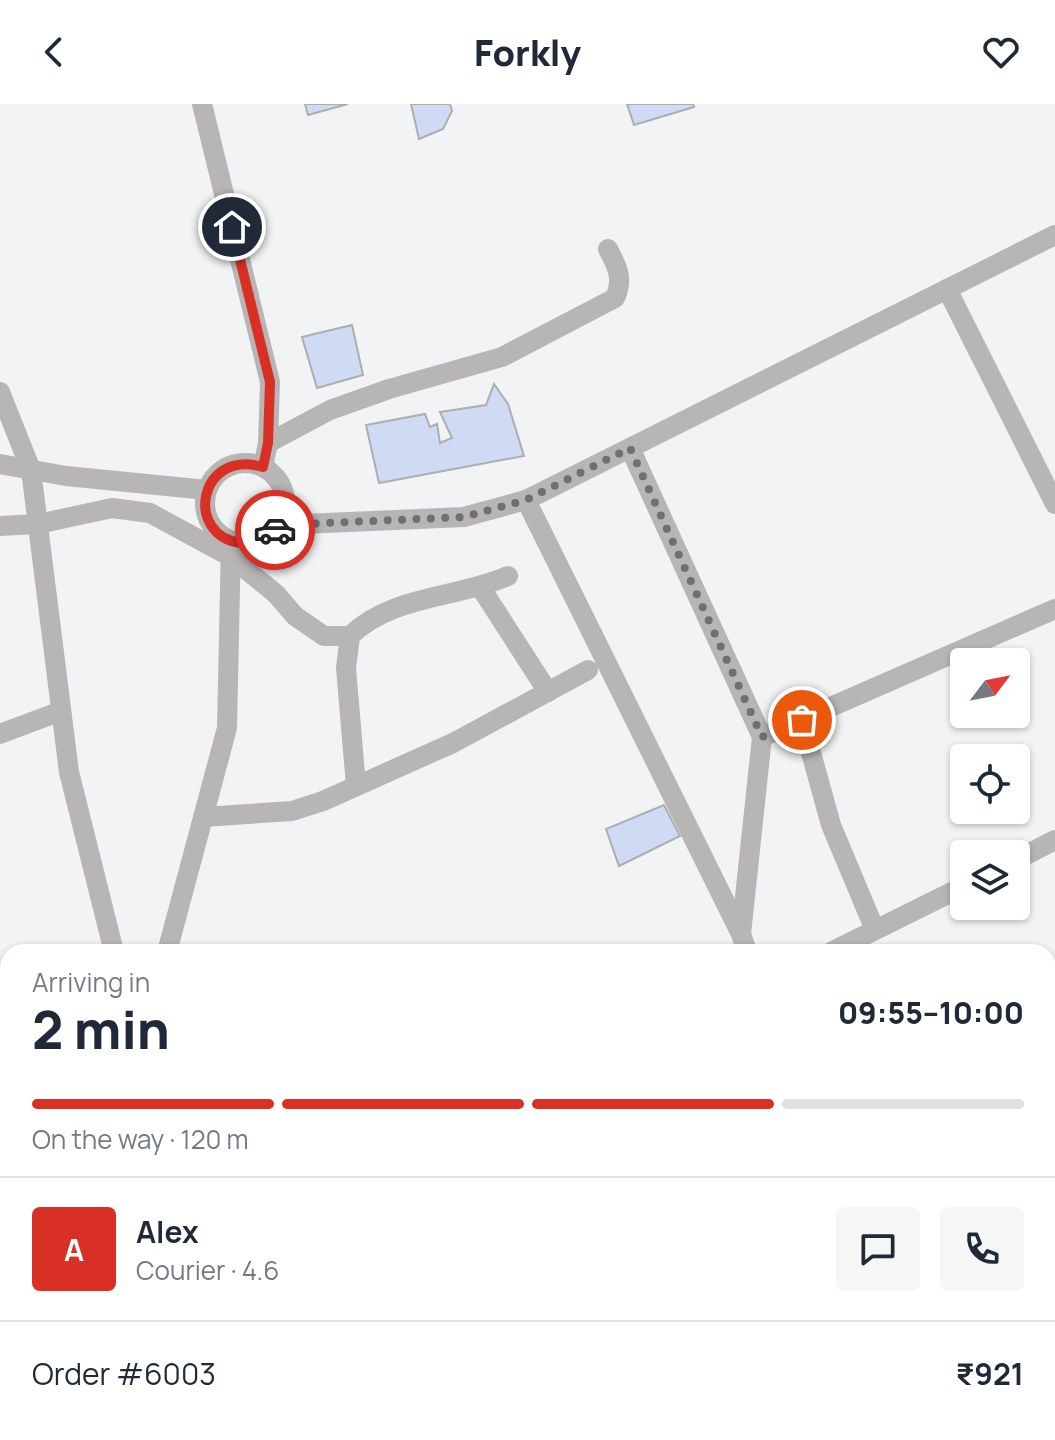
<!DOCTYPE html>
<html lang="en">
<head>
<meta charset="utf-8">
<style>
  :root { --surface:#fff; --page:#f6f6f7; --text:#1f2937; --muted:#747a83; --line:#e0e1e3; --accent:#d93025 }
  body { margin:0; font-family:Manrope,sans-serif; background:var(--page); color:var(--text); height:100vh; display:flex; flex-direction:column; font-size:30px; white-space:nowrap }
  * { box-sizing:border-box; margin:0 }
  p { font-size:26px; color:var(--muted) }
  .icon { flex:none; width:44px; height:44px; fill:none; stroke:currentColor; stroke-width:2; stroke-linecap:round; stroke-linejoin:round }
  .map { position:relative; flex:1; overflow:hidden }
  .panel { position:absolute; left:0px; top:840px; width:1056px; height:496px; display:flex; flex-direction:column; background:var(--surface); border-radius:24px 24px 0 0; box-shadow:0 2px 6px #0004 }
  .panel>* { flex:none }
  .needle { width:52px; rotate:58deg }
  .fabs { position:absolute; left:950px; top:544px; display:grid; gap:16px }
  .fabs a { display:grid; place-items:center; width:80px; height:80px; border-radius:8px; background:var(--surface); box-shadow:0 2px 6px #0004; font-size:40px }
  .pin { position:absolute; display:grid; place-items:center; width:68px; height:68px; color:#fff; margin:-34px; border:4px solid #fff; border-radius:50%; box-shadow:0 2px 8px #0007 }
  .courier { position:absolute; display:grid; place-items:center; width:80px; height:80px; margin:-40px; border:6px solid #d93025; border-radius:50%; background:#fff; color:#222; box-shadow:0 2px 10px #0007 }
  .summary em { font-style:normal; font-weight:800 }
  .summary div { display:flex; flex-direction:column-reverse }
  .summary { display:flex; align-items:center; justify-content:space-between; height:136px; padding:0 32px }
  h1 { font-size:52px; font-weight:800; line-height:60px }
  .bar { display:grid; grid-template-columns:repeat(4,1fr); gap:12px 8px; align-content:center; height:96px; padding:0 32px }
  .bar i { height:10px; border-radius:6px; background:var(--line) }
  .bar .selected { background:var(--accent) }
  .bar p { grid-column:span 4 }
  .line { display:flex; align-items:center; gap:20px; padding:0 32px; border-top:2px solid var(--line) }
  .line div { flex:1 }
  .round { display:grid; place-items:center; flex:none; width:84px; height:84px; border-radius:8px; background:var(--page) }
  header { display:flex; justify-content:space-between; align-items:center; height:104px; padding:0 32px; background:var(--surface); font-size:36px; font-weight:800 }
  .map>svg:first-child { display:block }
</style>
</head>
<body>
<header><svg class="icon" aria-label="back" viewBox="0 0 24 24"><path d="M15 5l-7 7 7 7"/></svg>Forkly<svg class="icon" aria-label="heart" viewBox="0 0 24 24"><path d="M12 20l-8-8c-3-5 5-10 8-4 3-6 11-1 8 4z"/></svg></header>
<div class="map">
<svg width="1055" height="1336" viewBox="0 0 1055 1336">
  <rect width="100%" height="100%" fill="#f2f3f5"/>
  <path fill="#f8e2ef" d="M281 1328H1001L1005 1336H282Z"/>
  <g fill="#cfdaf5" stroke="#adaeb0" stroke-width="2">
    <path d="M305 0H348L308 11Z"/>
    <path d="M411 0H450L452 7 443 25 419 35Z"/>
    <path d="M627 0H693L694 3 634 21Z"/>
    <path d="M352 221 363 271 317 284 302 233Z"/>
    <path d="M494 280 508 300 524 352 379 379 366 321 425 310 430 323 437 320 440 339 452 334 440 308 486 301Z"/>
    <path d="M664 701 680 732 619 762 606 725Z"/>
    <path d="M15 1328H45L49 1336H19Z"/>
    <path d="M829 1328H906L907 1336H830Z"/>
  </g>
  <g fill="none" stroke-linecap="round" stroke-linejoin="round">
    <g stroke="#b7b6b5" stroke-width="20">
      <path d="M202 0 270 278 268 339 263 363"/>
      <path d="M947 185 1055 400"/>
      <path d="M0 288 31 366 69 668 114 848"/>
      <path d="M268 339 330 306 389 285 502 253 615 194C624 175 617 162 608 145"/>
      <path d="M630 344 762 633 741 830"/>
      <circle cx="245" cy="399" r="40"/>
      <path d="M0 360 66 372 207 386"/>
      <path d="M526 396 741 830 747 848"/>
      <path d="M279 421 464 413 526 396 1055 131"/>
      <path d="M0 422 38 420 112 404 150 409 231 453 276 490 295 512 324 532H350"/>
      <path d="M481 484 548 588"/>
      <path d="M802 616 831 721 875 826"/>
      <path d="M0 630 61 607"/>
      <path d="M762 633 1055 505"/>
      <path d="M356 682 346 564 350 532C392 491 455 495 508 472"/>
      <path d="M203 713 292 707 323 697 453 639 588 566"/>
      <path d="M1016 756 1055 736"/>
      <path d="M167 848 227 624 231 437"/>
      <path d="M831 848 964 782"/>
      <path d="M1048 880 1055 878"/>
      <path d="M1048 986 1055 1002"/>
      <path d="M0 1272 8 1268"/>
      <path d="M546 1328V1336"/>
    </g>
    <g stroke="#858382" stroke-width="32">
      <path d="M0 1069 8 1082"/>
      <path d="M0 1116 8 1130"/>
      <path d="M122 1328 126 1336"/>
      <path d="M213 1328 217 1336"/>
    </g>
  </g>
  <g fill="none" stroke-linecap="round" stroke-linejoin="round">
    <path stroke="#707072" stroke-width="8" stroke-dasharray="0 14.4" d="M275 426 279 421 464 413 526 396 630 344 762 633 802 616"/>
    <path stroke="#d93025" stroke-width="10" d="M232 123 270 278 268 339 263 363C198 344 184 432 241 439 254 441 266 435 275 426"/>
  </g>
</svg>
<div class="fabs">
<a><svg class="needle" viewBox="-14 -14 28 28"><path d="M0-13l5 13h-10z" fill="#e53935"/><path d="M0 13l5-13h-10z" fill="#747a83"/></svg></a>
<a><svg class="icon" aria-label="locate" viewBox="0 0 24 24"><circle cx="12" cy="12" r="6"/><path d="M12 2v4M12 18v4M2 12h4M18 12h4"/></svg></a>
<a><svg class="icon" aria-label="layers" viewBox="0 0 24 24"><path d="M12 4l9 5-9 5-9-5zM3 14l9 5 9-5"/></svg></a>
</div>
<div class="pin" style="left:802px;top:616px;background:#ea580c"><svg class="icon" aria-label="bag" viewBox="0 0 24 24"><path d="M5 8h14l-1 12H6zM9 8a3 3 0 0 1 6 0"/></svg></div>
<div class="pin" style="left:232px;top:123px;background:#1f2937"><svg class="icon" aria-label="home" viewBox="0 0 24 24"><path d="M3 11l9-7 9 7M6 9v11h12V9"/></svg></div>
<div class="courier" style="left:275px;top:426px"><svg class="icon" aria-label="car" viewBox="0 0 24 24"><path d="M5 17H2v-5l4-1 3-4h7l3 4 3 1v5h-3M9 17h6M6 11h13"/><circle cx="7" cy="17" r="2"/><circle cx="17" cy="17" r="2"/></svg></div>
<section class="panel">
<div class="summary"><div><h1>2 min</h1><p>Arriving in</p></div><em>09:55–10:00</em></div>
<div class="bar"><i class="selected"></i><i class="selected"></i><i class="selected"></i><i></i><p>On the way · 120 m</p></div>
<div class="line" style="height:144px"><b class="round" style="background:var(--accent);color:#fff">A</b><div><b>Alex</b><p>Courier · 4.6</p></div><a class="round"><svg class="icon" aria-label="chat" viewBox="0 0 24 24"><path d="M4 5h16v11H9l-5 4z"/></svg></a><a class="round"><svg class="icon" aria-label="phone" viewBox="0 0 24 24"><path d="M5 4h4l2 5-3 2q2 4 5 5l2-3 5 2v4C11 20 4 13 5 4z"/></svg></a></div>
<div class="line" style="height:104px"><div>Order #6003</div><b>₹921</b></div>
</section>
</div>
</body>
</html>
